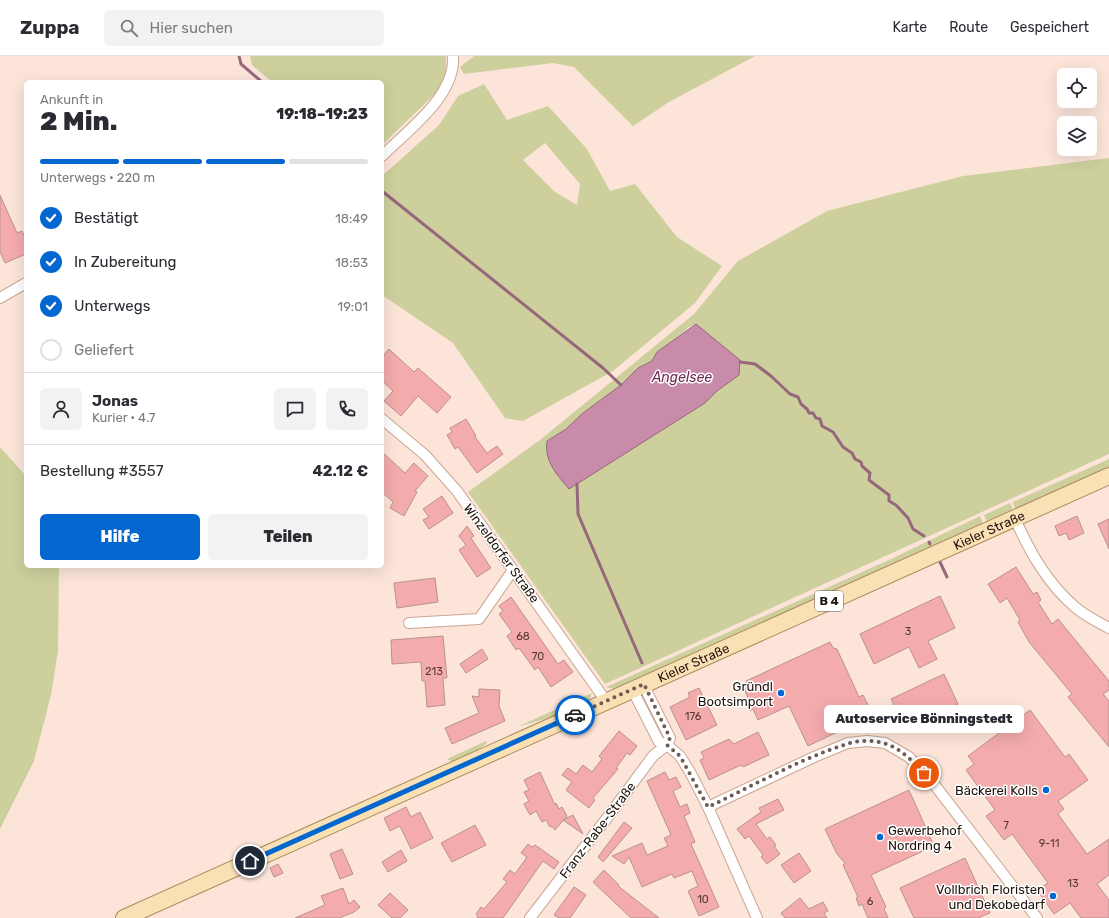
<!DOCTYPE html>
<html lang="de">
<head>
<meta charset="utf-8">
<style>
  :root { --surface:#fff; --page:#f2f2f3; --text:#2b2b33; --muted:#7c7c81; --line:#e1e1e2; --accent:#0367cf }
  body { margin:0; font-family:Rubik,sans-serif; background:var(--page); color:var(--text); height:100vh; display:flex; flex-direction:column; font-size:15px; white-space:nowrap }
  * { box-sizing:border-box; margin:0 }
  p { font-size:13px; color:var(--muted) }
  .icon { flex:none; width:22px; height:22px; fill:none; stroke:currentColor; stroke-width:2; stroke-linecap:round; stroke-linejoin:round }
  .map { position:relative; flex:1; overflow:hidden }
  .panel { position:absolute; left:24px; top:24px; width:360px; height:488px; display:flex; flex-direction:column; background:var(--surface); border-radius:6px; box-shadow:0 4px 16px #0002 }
  .panel>* { flex:none }
  .fabs { position:absolute; left:1057px; top:12px; display:grid; gap:8px }
  .fabs a { display:grid; place-items:center; width:40px; height:40px; border-radius:6px; background:var(--surface); box-shadow:0 4px 16px #0002; font-size:20px }
  .pin { position:absolute; display:grid; place-items:center; width:34px; height:34px; color:#fff; margin:-17px; border:2px solid #fff; border-radius:50%; box-shadow:0 1px 4px #0007 }
  .courier { position:absolute; display:grid; place-items:center; width:40px; height:40px; margin:-20px; border:3px solid #0367cf; border-radius:50%; background:#fff; color:#222; box-shadow:0 1px 5px #0007 }
  .bubble { position:absolute; height:28px; border-radius:6px; background:var(--surface); box-shadow:0 4px 16px #0002; font-size:13px; font-weight:800; line-height:28px; text-align:center }
  .head em { font-style:normal; font-weight:800 }
  .head div { display:flex; flex-direction:column-reverse }
  .head { display:flex; align-items:center; justify-content:space-between; height:68px; padding:0 16px }
  h1 { font-size:26px; font-weight:800; line-height:30px }
  .bar { display:grid; grid-template-columns:repeat(4,1fr); gap:6px 4px; align-content:center; height:48px; padding:0 16px }
  .bar i { height:5px; border-radius:3px; background:var(--line) }
  .bar .selected { background:var(--accent) }
  .bar p { grid-column:span 4 }
  .line { display:flex; align-items:center; gap:10px; padding:0 16px; border-top:1px solid var(--line) }
  .line div { flex:1 }
  .round { display:grid; place-items:center; flex:none; width:42px; height:42px; border-radius:6px; background:var(--page) }
  ol { padding:0 16px; list-style:none }
  li { display:flex; align-items:center; gap:12px; height:44px }
  li p { margin-inline-start:auto }
  li .icon { padding:4px; border-radius:50%; background:var(--accent); color:#fff; stroke-width:4 }
  li:last-child { color:var(--muted) }
  li i { width:22px; height:22px; border:2px solid var(--line); border-radius:50% }
  .action { display:flex; gap:8px; margin-top:auto; padding:8px 16px }
  .action a { flex:1; height:46px; border-radius:6px; background:var(--accent); color:#fff; font-size:16px; font-weight:800; line-height:46px; text-align:center }
  .action a+a { background:var(--page); color:var(--text) }
  header { display:flex; align-items:center; gap:24px; box-sizing:border-box; height:56px; padding:0 20px; background:var(--surface); border-bottom:1px solid var(--line) }
  header strong { font-size:19px }
  nav { display:flex; gap:22px; margin-inline-start:auto; font-size:14px }
  .search { width:280px; height:36px; background:var(--page); display:flex; align-items:center; gap:10px; box-sizing:border-box; padding:0 14px; border-radius:6px; color:var(--muted); font-size:15px }
  .map>svg:first-child { display:block }
</style>
</head>
<body>
<header>
<strong>Zuppa</strong>
<div class="search"><svg class="icon" aria-label="search" viewBox="0 0 24 24"><circle cx="10" cy="10" r="6"/><path d="M15 15l6 6"/></svg>Hier suchen</div>
<nav><a>Karte</a><a>Route</a><a>Gespeichert</a></nav>
</header>
<div class="map">
<svg width="1109" height="862" viewBox="0 0 1109 862">
  <rect width="100%" height="100%" fill="#fce4d9"/>
  <g fill="#cdd09d" fill-rule="evenodd">
    <path d="M250 0H446V17L437 36 382 89V26H272L252 9Z"/>
    <path d="M474 0H755L669 46 633 70 574 11 553 7 464 18 460 11Z"/>
    <path d="M484 28 507 64 548 50 587 93 610 135 635 128 677 181 722 210 695 247 613 315 523 365 505 362 453 287 382 239V120L439 69 458 40ZM545 87 580 128 577 149 555 136 523 104Z"/>
    <path d="M1109 102V398L605 628 468 436 540 384 694 258 738 205 827 155 963 120ZM696 268 712 283 733 298 739 319 717 335 705 347 569 433 558 421 547 385 566 373 583 357 621 329 638 312 652 305 657 296 668 289 689 271Z"/>
    <path d="M0 391 26 420V510H59L58 595 51 639 34 705 0 773Z"/>
    <path d="M1109 403V411L1015 453 1013 446Z"/>
    <path d="M1010 447 1013 454 987 466 984 459Z"/>
    <path d="M980 460 983 468 614 633 606 631 891 503Z"/>
    <path d="M592 637 588 646 552 661 517 671Z"/>
    <path d="M486 685 487 687 475 696 453 706 447 703Z"/>
  </g>
  <path fill="#c98baa" stroke="#97677b" d="M696 268 740 304 739 319 717 335 705 347 569 433C557 419 544 405 547 385L566 373 583 357 621 329 638 312 652 305 657 296Z"/>
  <g fill="none" stroke-linecap="round" stroke-linejoin="round">
    <g stroke="#97677b" stroke-width="3">
      <path d="M239 0 241 8 262 26"/>
      <path d="M382 135 603 312 621 329"/>
      <path d="M740 306 755 308 771 320 790 338 798 341 801 348 807 353 809 357H813L816 362 820 363 822 370 833 376 843 391 852 397 855 403 861 406 862 410 870 417 869 424 889 439V445L896 449 908 462 913 473 924 480"/>
      <path d="M577 428 578 458 642 607"/>
      <path d="M929 486 930 488"/>
      <path d="M940 506 947 521"/>
    </g>
  </g>
  <g fill="#f3abac" stroke="#ba9190">
    <path d="M0 139 17 177 22 175 26 184V198L5 207 0 196Z"/>
    <path d="M389 293 414 316 418 312 451 341 437 357 418 340 401 360 384 345 393 335 382 325V301Z"/>
    <path d="M466 363 476 380 475 381 487 397 497 390 503 398 477 417 458 391 455 393 447 379 452 376 450 372Z"/>
    <path d="M382 396 405 417 414 407 428 420 415 435 417 436 404 460 390 452 393 446 382 436Z"/>
    <path d="M442 440 453 457 429 473 423 464 429 461 423 453Z"/>
    <path d="M1077 460 1084 477 1069 484 1066 477 1059 480 1055 470Z"/>
    <path d="M1109 463V493L1098 468Z"/>
    <path d="M467 470 474 480 471 482 491 512 477 521 459 494 466 489 459 480Z"/>
    <path d="M1016 511 1033 538 1037 536 1041 544 1038 546 1052 568 1058 563 1109 625V634L1103 638 1109 645V691L1068 641 1072 638 1029 586 1018 566 1020 564 1007 542 1000 547 988 528Z"/>
    <path d="M435 522 438 546 397 552 394 527Z"/>
    <path d="M940 540 955 572 928 585 937 603 919 612 909 591 874 608 860 578Z"/>
    <path d="M511 541 558 608 564 604 573 616 551 631 538 611 535 614 519 592 516 594 507 580 512 576 499 558 503 555 499 550Z"/>
    <path d="M443 580 447 622H443L445 649 427 651 425 625H422L421 606 392 608 391 584Z"/>
    <path d="M830 586 833 592 837 593 859 641 863 639 873 659 808 690 789 650 758 664 753 653 750 655 745 645 749 644 744 633 749 630 746 625Z"/>
    <path d="M482 593 488 603 466 617 460 608Z"/>
    <path d="M944 618 958 648 905 673 891 643Z"/>
    <path d="M699 632 717 669 686 684 670 651 690 641 688 637Z"/>
    <path d="M479 633 500 634 499 650 505 665 452 688 445 672 479 657 472 640 479 641Z"/>
    <path d="M1030 654 1065 701 1069 698 1088 724 1058 745 1064 753 1058 758 1087 798 1109 783V819L1097 828 1109 844V862H1081L1070 847 1054 858 1037 834 1048 827 1012 778 1004 784 986 760 995 754 966 714 974 708 968 700Z"/>
    <path d="M619 675 637 690 630 699 627 697 616 712 618 713 593 742 595 744 589 752 566 734 572 726 562 719 568 712 576 718 583 709 592 716 602 703 599 700Z"/>
    <path d="M758 676 769 699 743 711 741 709 709 724 700 704 704 702 701 696 729 683 734 688Z"/>
    <path d="M540 716 555 749 556 747 559 753 562 751 567 760 555 774 552 770 550 771 546 764 542 766 536 755 530 759 524 748 529 745 524 736 529 734 524 724Z"/>
    <path d="M665 716 669 724 676 721 681 731 673 735 680 751 687 748 690 757 684 760 695 786 691 788 719 851 699 860 688 835 698 830 692 815 674 822 672 818 642 831 629 801 624 808 612 800 642 787 647 799 668 790 664 782 671 779 647 725Z"/>
    <path d="M909 734 934 790 871 819 886 851 884 853 888 862H868L862 848 859 850 856 842 858 841 843 809 845 807 837 798 825 773Z"/>
    <path d="M778 743 784 754 756 768 767 783 770 781 776 789 774 790 780 798 767 808 761 801 763 799 749 780 745 783 737 773 761 756 759 752Z"/>
    <path d="M406 751 411 761 420 756 433 782 411 793 400 770 390 775 384 762Z"/>
    <path d="M573 759 583 778 563 764Z"/>
    <path d="M624 766 632 772 603 806 598 801Z"/>
    <path d="M475 769 486 789 452 806 441 787Z"/>
    <path d="M528 788 532 791 535 789 559 806 554 813 543 805 503 862H477L478 860 476 858 481 851 484 853 507 826 503 823 510 814 515 818 527 801 521 797Z"/>
    <path d="M342 793 353 818 340 823 330 798Z"/>
    <path d="M401 794 407 805 388 816 382 806Z"/>
    <path d="M799 797 811 815 794 827 781 809Z"/>
    <path d="M965 802 990 857 978 862H914L900 832Z"/>
    <path d="M278 808 283 817 274 821 270 812Z"/>
    <path d="M604 814 619 829 618 830 659 862H631L593 826Z"/>
    <path d="M574 831 586 839 570 862H559L554 859Z"/>
    <path d="M343 832 349 848 354 844 360 851 354 856 339 862H295L325 849 321 840Z"/>
    <path d="M390 837 408 854 400 862H392L378 849Z"/>
    <path d="M800 842 809 853 823 846 828 855 824 857 827 862H785L781 857Z"/>
  </g>
  <g fill="none" stroke-linecap="round" stroke-linejoin="round">
    <g stroke="#caa693" stroke-width="12">
      <g id="minor">
        <path d="M382 100C408 74 456 40 453 0"/>
        <path d="M0 242 26 227"/>
        <path d="M382 363 425 399 457 435 606 645"/>
        <path d="M1015 463C1030 496 1047 527 1075 551 1085 560 1098 566 1109 572"/>
        <path d="M409 567 479 563 513 514"/>
        <path d="M632 633 659 686 667 689 680 700 690 716 708 751 757 862"/>
        <path d="M708 751 814 701 848 687 867 685 885 687 909 701 930 723 1037 862"/>
        <path d="M530 862 610 758 653 700 667 689 670 682 643 628"/>
      </g>
    </g>
    <g stroke="#ac8c5a" stroke-width="18">
      <g id="primary">
        <path id="s1" d="M124 862 1109 420"/>
      </g>
    </g>
    <use href="#minor" stroke="#fff" stroke-width="10"/>
    <use href="#primary" stroke="#fae0b5" stroke-width="16"/>
  </g>
  <g fill="none" stroke-linecap="round" stroke-linejoin="round">
    <path stroke="#6e5d54" stroke-width="4" stroke-dasharray="0 7.2" d="M575 659 644 628 670 682 667 689 680 700 708 751C753 730 799 703 847 688 858 684 872 684 883 687 900 691 913 706 924 717"/>
    <path stroke="#0367cf" stroke-width="5" d="M250 805 575 659"/>
  </g>
  <g fill="#0367cf" stroke="#fff" stroke-width="1.5">
    <circle cx="781" cy="637" r="4"/>
    <circle cx="1046" cy="734" r="4"/>
    <circle cx="880" cy="781" r="4"/>
    <circle cx="1053" cy="840" r="4"/>
  </g>
  <g text-anchor="middle" stroke-width="3" stroke-linejoin="round" paint-order="stroke">
    <g font-size="11" fill="#563a35">
      <text x="908" y="579">3</text>
      <text x="523" y="584">68</text>
      <text x="538" y="604">70</text>
      <text x="434" y="619">213</text>
      <text x="693" y="664">176</text>
      <text x="1006" y="773">7</text>
      <text x="1049" y="791">9-11</text>
      <text x="1073" y="831">13</text>
      <text x="703" y="847">10</text>
      <text x="870" y="849">6</text>
    </g>
    <rect fill="#fff" stroke="#645a56" stroke-width="1" x="815" y="535" width="28" height="20" rx="3"/>
    <g font-size="12" font-weight="bold" fill="#21140d">
      <text x="829" y="549">B 4</text>
    </g>
    <g font-size="13" fill="#21140d" stroke="#fff">
      <text dy="5" stroke="none"><textPath href="#s1" startOffset="948">Kieler Straße</textPath></text>
      <text transform="translate(502 497) rotate(54)" y="5">Winzeldorfer Straße</text>
      <text dy="5" stroke="none"><textPath href="#s1" startOffset="624">Kieler Straße</textPath></text>
      <text transform="translate(597 774) rotate(-53)" y="5">Franz-Rabe-Straße</text>
    </g>
    <g font-size="13" fill="#21140d" stroke="#fff" text-anchor="end">
      <text x="773" y="635">Gründl<tspan x="773" dy="15">Bootsimport</tspan></text>
      <text x="1038" y="739">Bäckerei Kolls</text>
      <text x="888" y="779" text-anchor="start">Gewerbehof<tspan x="888" dy="15">Nordring 4</tspan></text>
      <text x="1045" y="838">Vollbrich Floristen<tspan x="1045" dy="15">und Dekobedarf</tspan></text>
    </g>
    <g font-size="14" font-style="italic" fill="#722953" stroke="#fff">
      <text x="682" y="326">Angelsee</text>
    </g>
  </g>
</svg>
<div class="fabs">
<a><svg class="icon" aria-label="locate" viewBox="0 0 24 24"><circle cx="12" cy="12" r="6"/><path d="M12 2v4M12 18v4M2 12h4M18 12h4"/></svg></a>
<a><svg class="icon" aria-label="layers" viewBox="0 0 24 24"><path d="M12 4l9 5-9 5-9-5zM3 14l9 5 9-5"/></svg></a>
</div>
<div class="pin" style="left:924px;top:717px;background:#ea580c"><svg class="icon" aria-label="bag" viewBox="0 0 24 24"><path d="M5 8h14l-1 12H6zM9 8a3 3 0 0 1 6 0"/></svg></div>
<div class="pin" style="left:250px;top:805px;background:#1f2937"><svg class="icon" aria-label="home" viewBox="0 0 24 24"><path d="M3 11l9-7 9 7M6 9v11h12V9"/></svg></div>
<div class="courier" style="left:575px;top:659px"><svg class="icon" aria-label="car" viewBox="0 0 24 24"><path d="M5 17H2v-5l4-1 3-4h7l3 4 3 1v5h-3M9 17h6M6 11h13"/><circle cx="7" cy="17" r="2"/><circle cx="17" cy="17" r="2"/></svg></div>
<div class="bubble" style="left:824px;top:649px;width:200px">Autoservice Bönningstedt</div>
<section class="panel">
<div class="head"><div><h1>2 Min.</h1><p>Ankunft in</p></div><em>19:18–19:23</em></div>
<div class="bar"><i class="selected"></i><i class="selected"></i><i class="selected"></i><i></i><p>Unterwegs · 220 m</p></div>
<ol>
<li><svg class="icon" aria-label="check" viewBox="0 0 24 24"><path d="M5 12l5 5 9-10"/></svg>Bestätigt<p>18:49</p></li>
<li><svg class="icon" aria-label="check" viewBox="0 0 24 24"><path d="M5 12l5 5 9-10"/></svg>In Zubereitung<p>18:53</p></li>
<li><svg class="icon" aria-label="check" viewBox="0 0 24 24"><path d="M5 12l5 5 9-10"/></svg>Unterwegs<p>19:01</p></li>
<li><i></i>Geliefert</li>
</ol>
<div class="line" style="height:72px"><a class="round"><svg class="icon" aria-label="person" viewBox="0 0 24 24"><circle cx="12" cy="8" r="4"/><path d="M4 21q1-7 8-7t8 7"/></svg></a><div><b>Jonas</b><p>Kurier · 4.7</p></div><a class="round"><svg class="icon" aria-label="chat" viewBox="0 0 24 24"><path d="M4 5h16v11H9l-5 4z"/></svg></a><a class="round"><svg class="icon" aria-label="phone" viewBox="0 0 24 24"><path d="M5 4h4l2 5-3 2q2 4 5 5l2-3 5 2v4C11 20 4 13 5 4z"/></svg></a></div>
<div class="line" style="height:52px"><div>Bestellung #3557</div><b>42.12 €</b></div>
<div class="action"><a>Hilfe</a><a>Teilen</a></div>
</section>
</div>
</body>
</html>
